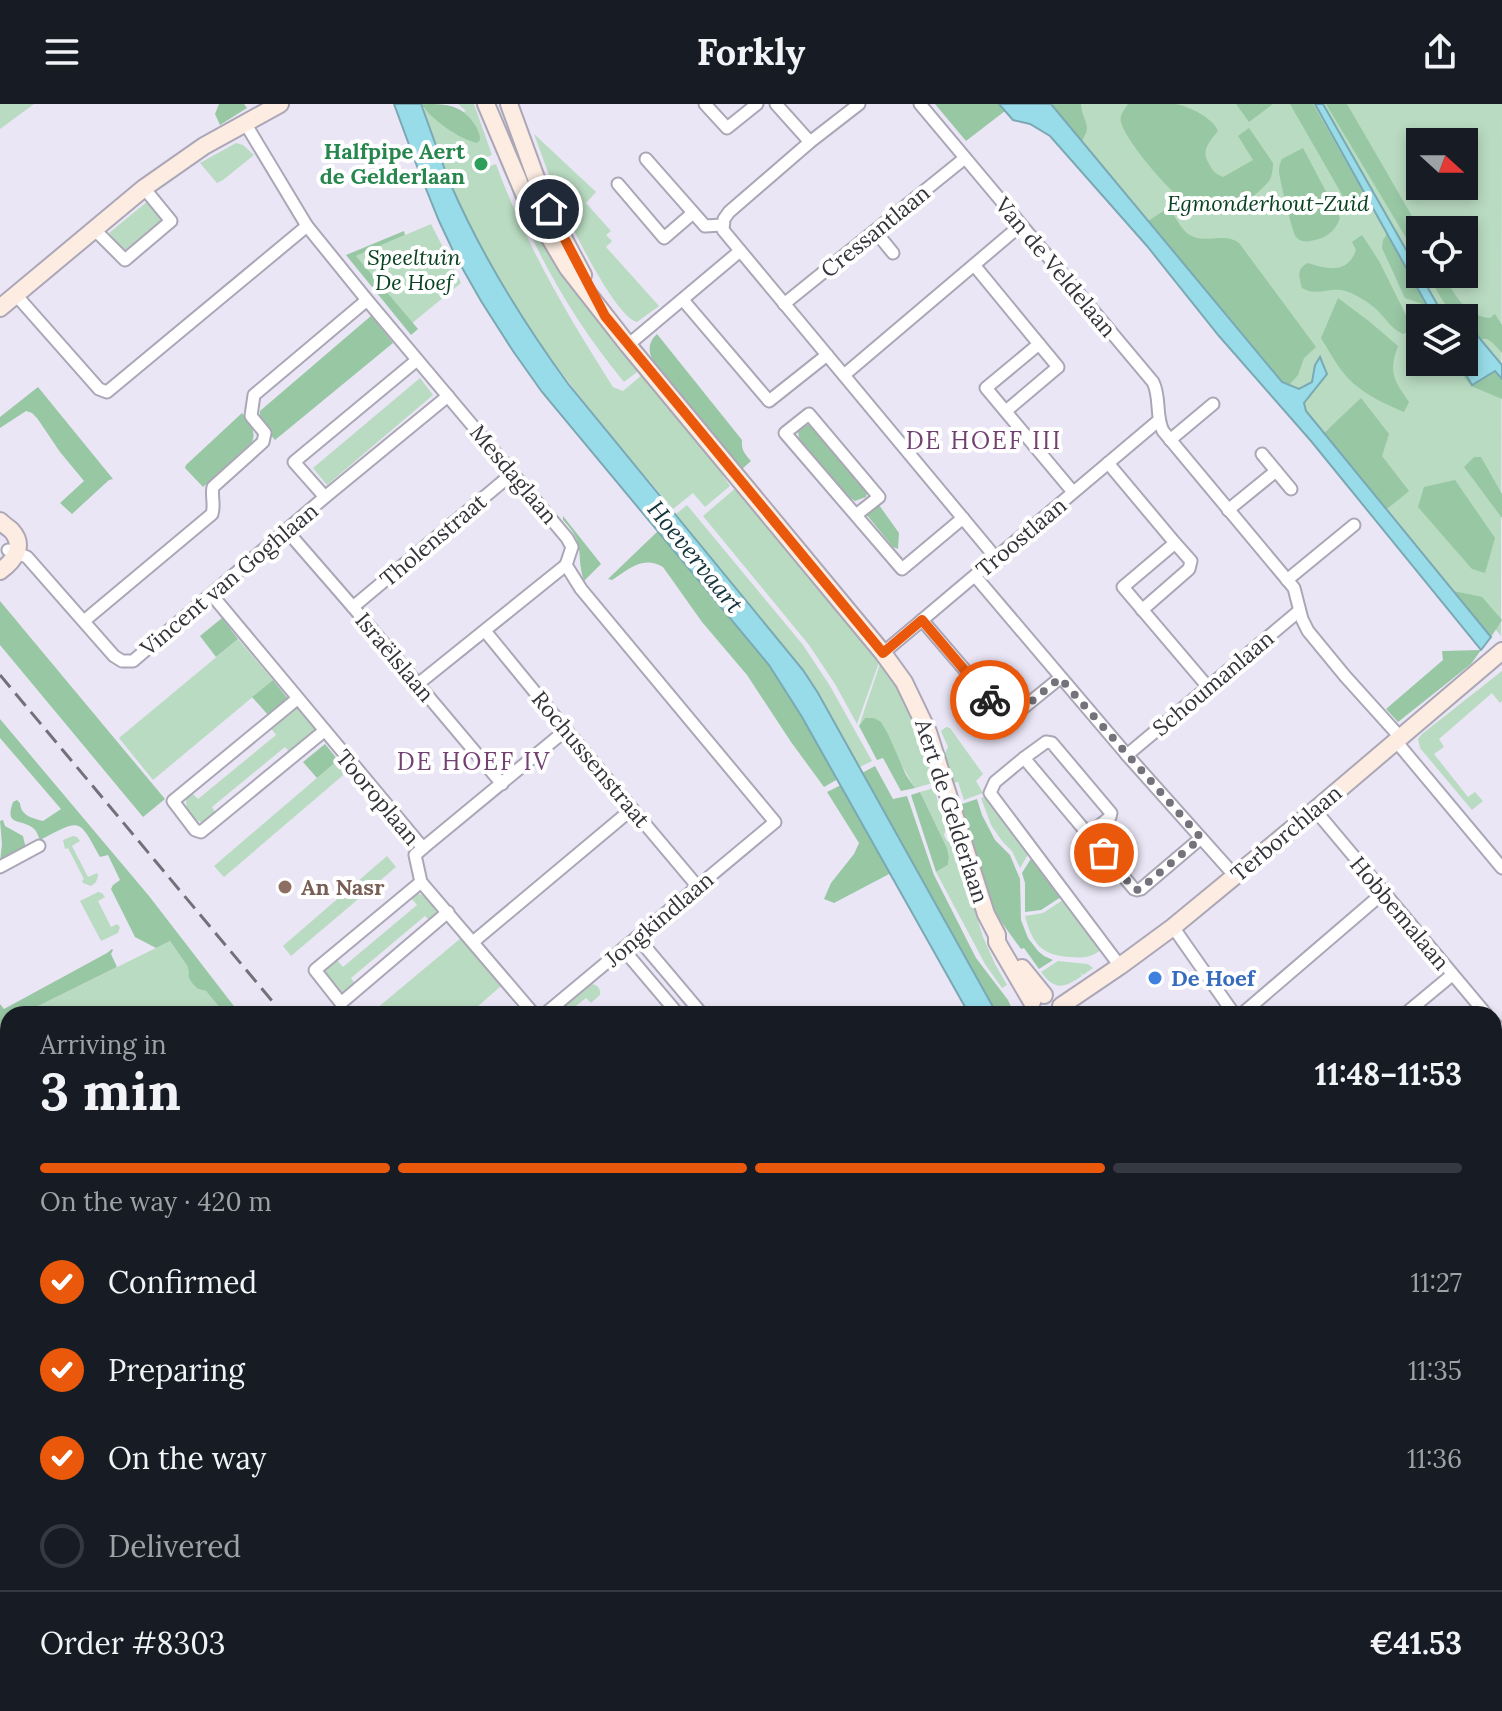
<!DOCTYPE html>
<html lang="en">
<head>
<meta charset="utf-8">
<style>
  :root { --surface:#171b24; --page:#20242c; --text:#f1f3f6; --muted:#9ea1a6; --line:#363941; --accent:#ea580c }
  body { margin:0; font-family:Lora,serif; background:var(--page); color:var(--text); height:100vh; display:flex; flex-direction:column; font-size:30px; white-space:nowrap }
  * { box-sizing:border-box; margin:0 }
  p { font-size:26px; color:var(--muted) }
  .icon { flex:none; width:44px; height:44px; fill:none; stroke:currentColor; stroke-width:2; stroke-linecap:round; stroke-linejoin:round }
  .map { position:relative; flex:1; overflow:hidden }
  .drawer { position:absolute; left:0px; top:902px; width:1502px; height:706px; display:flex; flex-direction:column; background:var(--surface); border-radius:24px 24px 0 0; box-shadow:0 4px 12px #0003 }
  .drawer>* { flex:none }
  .needle { width:52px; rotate:111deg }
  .controls { position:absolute; left:1406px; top:24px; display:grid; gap:16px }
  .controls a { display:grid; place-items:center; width:72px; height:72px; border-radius:0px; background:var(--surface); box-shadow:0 4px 12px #0003; font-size:40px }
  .pin { position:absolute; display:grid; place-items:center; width:68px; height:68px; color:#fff; margin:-34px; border:4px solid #fff; border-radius:50%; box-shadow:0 2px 8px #0007 }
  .courier { position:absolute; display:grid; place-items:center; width:80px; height:80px; margin:-40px; border:6px solid #ea580c; border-radius:50%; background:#fff; color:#222; box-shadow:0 2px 10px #0007 }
  .headline em { font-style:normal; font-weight:700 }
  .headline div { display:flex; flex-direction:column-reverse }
  .headline { display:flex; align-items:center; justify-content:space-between; height:136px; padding:0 40px }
  h1 { font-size:52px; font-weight:700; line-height:60px }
  .bar { display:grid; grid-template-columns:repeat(4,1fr); gap:12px 8px; align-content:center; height:96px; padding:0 40px }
  .bar i { height:10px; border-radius:6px; background:var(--line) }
  .bar .current { background:var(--accent) }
  .bar p { grid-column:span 4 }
  .line { display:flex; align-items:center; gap:20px; padding:0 40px; border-top:2px solid var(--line) }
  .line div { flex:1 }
  ol { padding:0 40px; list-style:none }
  li { display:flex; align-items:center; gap:24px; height:88px }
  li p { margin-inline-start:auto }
  li .icon { padding:8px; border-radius:50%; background:var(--accent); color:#fff; stroke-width:4 }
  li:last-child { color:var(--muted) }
  li i { width:44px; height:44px; border:4px solid var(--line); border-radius:50% }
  header { display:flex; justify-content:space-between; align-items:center; height:104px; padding:0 40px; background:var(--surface); font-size:36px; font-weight:700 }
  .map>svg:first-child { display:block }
</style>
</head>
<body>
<header><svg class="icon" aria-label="menu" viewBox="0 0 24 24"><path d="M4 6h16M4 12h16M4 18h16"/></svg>Forkly<svg class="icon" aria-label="share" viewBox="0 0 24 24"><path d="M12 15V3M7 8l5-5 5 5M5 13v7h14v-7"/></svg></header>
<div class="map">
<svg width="1502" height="1607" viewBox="0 0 1502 1607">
  <rect width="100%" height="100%" fill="#ebe6f6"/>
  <g fill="#b9dbc1" fill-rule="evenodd">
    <path d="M0 0H34L0 25Z"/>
    <path d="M458 0H474L492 51 487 53 490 62 496 60C525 140 568 212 613 283L623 287 642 271 714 358 730 382 705 403 693 389 673 405C610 330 545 256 496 171 465 118 443 60 422 3L438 16 466 7Z"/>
    <path d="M1061 0H1502L1501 532 1466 490 1454 487 1387 405 1392 401 1329 324 1324 329C1318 322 1310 315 1306 308 1301 297 1302 286 1289 281L1291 278 1153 114 1148 117 1082 37 1086 31ZM1420 38H1464V82H1420ZM1420 126H1464V170H1420ZM1420 214H1464V258H1420Z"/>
    <path d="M534 30 596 88 586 99 611 127 606 131 612 137 606 143 659 202 637 218C614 212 569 117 558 93 549 73 542 51 534 30Z"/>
    <path d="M236 39 243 41 254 51 223 76 217 79 200 59Z"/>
    <path d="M497 47 554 157 587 202 641 265 624 278C577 221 539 157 512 87 507 74 499 60 497 47Z"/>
    <path d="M148 97 163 114V117L129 147 123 145 109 129Z"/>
    <path d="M431 120 461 179 411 220 356 152Z"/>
    <path d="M420 274 433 291 327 381 313 364Z"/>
    <path d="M738 382 881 553 857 620 835 580 809 541 703 412Z"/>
    <path d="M687 401 803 541 830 582 872 657 860 663 818 589 803 566 676 410Z"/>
    <path d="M238 535 273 576 153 676 119 634Z"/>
    <path d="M882 554 900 582 940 677 915 684 874 614H865L859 622Z"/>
    <path d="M1502 567V597L1500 599 1492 589 1439 635 1444 643 1434 650 1468 693 1475 688 1483 697 1472 706 1420 644 1418 635 1422 630Z"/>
    <path d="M298 601 320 627 292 650 285 643 212 703 217 711 205 720C191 715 179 700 191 688L198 695 276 631 270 623Z"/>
    <path d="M946 623 950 624 983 670 976 677 983 689 964 696 958 678 953 679 944 651 948 643 941 627Z"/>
    <path d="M338 656 348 667 224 773 214 762Z"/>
    <path d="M934 684 946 725 944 731 947 737 954 740 983 833 995 860 1007 881 1002 884 985 860 936 768 948 761 949 753 947 744 920 688Z"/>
    <path d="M987 692 1029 749 1020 764 1012 747 1002 737 991 721 981 694Z"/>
    <path d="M73 732 77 733 80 737 72 742 88 773 97 769 98 772 96 778 91 782 83 779 82 777 84 775 68 744 65 745 63 736Z"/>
    <path d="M387 752 396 763 291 852 283 842Z"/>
    <path d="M98 788 102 789 105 793 98 797 111 823 117 820 120 823 118 829 101 837 80 797Z"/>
    <path d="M414 789C429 791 435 798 437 813L431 818 425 812 351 874 356 881 345 888H337L324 870 327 862 336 855 343 863 417 801 410 793Z"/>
    <path d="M1063 796 1101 846C1090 854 1083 854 1069 853 1041 851 1032 839 1025 812L1043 809Z"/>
    <path d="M461 834 501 882 469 910H370Z"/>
    <path d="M170 837 188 863V868L198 885 206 887 225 910H22Z"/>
    <path d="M1058 857 1088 860 1093 864 1083 871 1080 868 1082 872C1064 884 1055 887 1041 868Z"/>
    <path d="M592 880C598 881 601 885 600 891L591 899 586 894 566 910H554Z"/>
    <path d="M8 917V1001L0 983V921Z"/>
    <path d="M1502 1125V1262L1494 1269V1132Z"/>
    <path d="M1494 1353 1502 1362V1607H1436L1435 1600H1494Z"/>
  </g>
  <g fill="#98c7a4">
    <path d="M219 0H244L247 4 220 21 215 10Z"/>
    <path d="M421 0C447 0 459 0 473 18 477 24 480 29 480 36L477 39C459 35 432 16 421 0Z"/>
    <path d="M935 0H999L1005 7 966 37Z"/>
    <path d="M1051 0H1081C1082 17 1093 21 1082 37Z"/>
    <path d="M1128 0C1143 0 1160 0 1175 0 1189 2 1213 14 1218 27 1210 37 1201 46 1208 58 1212 66 1215 70 1223 73L1253 56 1238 32 1249 24 1273 59C1273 65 1272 72 1269 77 1265 83 1237 107 1230 109 1217 111 1215 97 1204 94 1198 92 1192 98 1187 99 1170 89 1125 36 1121 18 1119 11 1125 5 1128 0Z"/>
    <path d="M1236 0H1273L1249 18Z"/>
    <path d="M1290 0H1313L1373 105 1360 109 1352 108Z"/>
    <path d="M1326 0H1347L1420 126V157Z"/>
    <path d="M1303 44 1340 114C1336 125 1330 131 1319 135 1311 137 1302 140 1296 133 1293 130 1279 73 1279 67 1279 62 1280 59 1282 55Z"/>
    <path d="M1165 106 1171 107C1176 114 1181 124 1187 129 1202 142 1224 127 1239 139L1316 243 1304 254 1298 271 1289 281 1282 278 1148 117Z"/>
    <path d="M404 127 405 131 356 152 418 225 411 231 346 151Z"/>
    <path d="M1387 130 1428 202 1405 194 1382 144 1383 136Z"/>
    <path d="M1362 131 1379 157 1408 215 1410 221 1408 228 1403 230C1391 225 1385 213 1375 204 1367 197 1356 191 1346 187 1330 182 1317 193 1302 184 1299 173 1296 165 1308 159 1327 165 1347 171 1356 146L1352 138Z"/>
    <path d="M1428 170H1443C1455 190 1464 212 1490 214L1495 210 1502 221V249L1493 239 1487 235H1481L1464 217V214C1446 209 1437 186 1428 170Z"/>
    <path d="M1338 194 1370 218 1398 242C1388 268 1394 276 1409 298L1404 308C1387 301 1368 292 1354 280 1340 268 1331 250 1321 234Z"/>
    <path d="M372 211 393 239 275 336C269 328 258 318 260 307Z"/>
    <path d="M657 230 742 336C741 346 745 350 751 357L742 365 653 257C648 247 648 238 657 230Z"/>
    <path d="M1453 258H1459L1473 280 1496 267 1502 275V295L1471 282Z"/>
    <path d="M38 283 113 375 109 376 72 410 60 399 84 377 60 348 37 314 32 309 26 307 0 324V313Z"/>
    <path d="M1361 294 1389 330 1382 352 1409 387 1387 405 1324 329Z"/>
    <path d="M242 309C249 319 257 326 252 338L203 383 185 364 186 361Z"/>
    <path d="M807 321H813L854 366 867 389 866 393 855 397C841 390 811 354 802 339 798 334 799 333 798 327Z"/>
    <path d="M1474 353H1481L1502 390V414L1464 363Z"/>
    <path d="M1455 376 1495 434 1485 469 1472 465 1418 403 1424 383Z"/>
    <path d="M879 401 899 429 898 445 893 443 866 410Z"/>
    <path d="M563 412 601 460 584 477C575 449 587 441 563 416Z"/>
    <path d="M658 427 769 561 802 612 838 675 824 683 791 638 747 571 702 518 663 463C643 451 629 465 612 476L608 475Z"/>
    <path d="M1454 487 1482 493 1502 516 1491 533Z"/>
    <path d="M0 497 165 695 143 713 0 541Z"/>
    <path d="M222 514 238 535 216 553 200 532Z"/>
    <path d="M1481 546 1471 560 1398 618 1386 605 1443 556 1442 547Z"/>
    <path d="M273 576 289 596 269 612 252 593Z"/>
    <path d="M865 614H874L881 618 888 630 906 671 915 684 901 687 883 654 877 656 859 622Z"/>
    <path d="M0 615 149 792 240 910H225L206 887 198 885 193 880 189 874 188 863 170 837 156 844 135 833 111 785 113 781 120 776 108 751 100 753C78 713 81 715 40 736 38 732 37 727 33 724 21 714 4 723 13 698L17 696 20 699C21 712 32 714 43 717L61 705 0 634Z"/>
    <path d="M325 640 338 656 317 674 303 658Z"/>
    <path d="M875 662 893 695 907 692 934 771 976 854 1008 896 1014 910H997L990 898 862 669Z"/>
    <path d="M841 681 891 769 834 799 824 795 831 779 854 750 859 739 827 688Z"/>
    <path d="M920 688 947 744 949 753 948 761 936 768 911 691Z"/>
    <path d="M977 695 982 711 995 736 1010 751 1020 775 1021 816 1028 834 1038 847 1044 852 1053 856 1039 865 1024 844 1021 845 989 801 959 701Z"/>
    <path d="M3 716 5 722 23 732 26 745 0 758 2 740 0 717Z"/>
    <path d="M1032 753 1061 793 1041 806 1025 808V779L1022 769Z"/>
    <path d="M112 845 113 846 111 850 117 863 22 910H8V917L0 921V900L4 905 107 849Z"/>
    <path d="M1 1186 8 1201V1249L0 1252Z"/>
    <path d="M8 1258V1369L0 1371V1261Z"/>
    <path d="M8 1375V1432L0 1439V1376Z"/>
    <path d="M8 1441V1472L0 1479V1447Z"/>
    <path d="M8 1503V1600H101L102 1607H0V1504Z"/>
    <path d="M184 1600H314V1607H187Z"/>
    <path d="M780 1600H817L822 1607H786Z"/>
  </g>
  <g fill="#98dce9" stroke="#7aa9b4" stroke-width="2">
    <path d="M394 0H421C431 27 440 54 451 81 482 152 523 218 569 281L803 566 818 589 997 910H969L802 613 769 561 542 288 513 247 481 197 456 153 439 117 418 65Z"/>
    <path d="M999 0H1051L1282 278 1299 285 1312 278 1315 261 1320 253 1327 270 1304 299 1306 307 1491 533 1481 546 1311 337 1219 232 1147 142 1050 32 1030 20 1013 16Z"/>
    <path d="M1315 0H1323L1445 214H1434Z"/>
    <path d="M1471 224 1502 261V275L1495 267 1472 281 1459 258H1464V227Z"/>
    <path d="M1502 1048V1098L1494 1099V1058Z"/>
  </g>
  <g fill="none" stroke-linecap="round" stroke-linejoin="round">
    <g stroke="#aba7b6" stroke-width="15">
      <g id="street">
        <path d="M705 0 727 24 757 0"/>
        <path d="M776 0 810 38"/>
        <path d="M859 0 810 38 729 108 724 115 723 126 996 454"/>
        <path d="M920 0 1153 278C1161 294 1155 311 1163 327L1294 484 1302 515 1308 527 1345 572 1400 633"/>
        <path d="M245 19 307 122 367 196 567 434 572 443 566 461 581 485 775 718 546 909 541 910"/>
        <path d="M646 55 705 122 722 121"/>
        <path d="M618 80 664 134 693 109"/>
        <path d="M94 125 125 156 171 117 144 84"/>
        <path d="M875 127 893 149"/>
        <path d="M974 161 1039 240 986 284 1073 388"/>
        <path d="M16 191 99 285 107 288 307 122"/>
        <path d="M683 196 769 297 827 251"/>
        <path d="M784 200 965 54"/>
        <path d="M628 241 740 147"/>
        <path d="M844 271 1021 121"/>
        <path d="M1006 307 1058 263 1039 240"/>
        <path d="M1170 336 1213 300"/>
        <path d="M1262 350 1291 385"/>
        <path d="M1108 359 1175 439 1123 483 1208 583"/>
        <path d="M325 393 294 358 417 256"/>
        <path d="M1228 406 1276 367"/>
        <path d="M856 411 879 393 809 310 785 329 902 465 963 414"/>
        <path d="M287 427 353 503 502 680"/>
        <path d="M8 446 27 453 114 552 122 557H133L325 393 448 292"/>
        <path d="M975 472 1127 651 1235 772"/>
        <path d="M1287 476 1354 421"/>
        <path d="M212 491 423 744 415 751 421 778 533 909 538 910"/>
        <path d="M353 503 513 369"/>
        <path d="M1142 506 1189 465 1191 457 1175 439"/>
        <path d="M922 516 1006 614 1012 613 1060 574"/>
        <path d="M84 517 212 410C215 400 211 392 213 383L263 338 265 329 251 312 254 291 367 196"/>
        <path d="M485 527 566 626 698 783"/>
        <path d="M883 549 1158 317"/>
        <path d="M418 580 566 461"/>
        <path d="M297 595 173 697 195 726 201 728 324 627"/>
        <path d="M1395 636 1502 764"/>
        <path d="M1127 651 1299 507"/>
        <path d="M1024 654 995 678 990 689 1120 862"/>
        <path d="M1315 706 1486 910"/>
        <path d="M1089 730 1110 713 1111 709 1052 639 1046 638 1024 654 1134 785 1137 786 1141 785 1201 734"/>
        <path d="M423 744 566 626"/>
        <path d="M0 763 39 742"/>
        <path d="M421 778 315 866 341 899 448 808"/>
        <path d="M1173 823 1234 910"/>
        <path d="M637 833 702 910"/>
        <path d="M473 838 632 705"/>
        <path d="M623 845 678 910"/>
        <path d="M1242 910 1383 789"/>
        <path d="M1405 910 1452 871"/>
        <path d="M1494 919 1502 929"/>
        <path d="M1494 1013 1502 1002"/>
        <path d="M1494 1277 1502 1270"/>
        <path d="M1494 1341 1502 1351"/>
        <path d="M572 1600 579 1607"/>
        <path d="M715 1600 720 1607"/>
        <path d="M1131 1600 1136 1607"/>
        <path d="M427 1607 435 1600"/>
      </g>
    </g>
    <g stroke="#aba7b6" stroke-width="20">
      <g id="secondary">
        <path d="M486 0 525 92 567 163 628 241 883 549 904 578 928 628 986 810 997 831V838L1032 898"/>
        <path d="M509 0 540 85 558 124 583 171"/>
        <path d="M0 204 144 84 204 42 280 0"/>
        <path d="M0 417C3 420 7 423 11 426 26 442 14 457 0 467"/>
        <path d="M1022 864 1044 891"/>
        <path d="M1061 902 1120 862 1173 823 1315 706 1502 547"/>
        <path d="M0 1163 8 1180"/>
        <path d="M0 1487 8 1480"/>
        <path d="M340 1600 347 1607"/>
        <path d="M1411 1600 1412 1607"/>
      </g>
    </g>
    <use href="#street" stroke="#fff" stroke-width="11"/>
    <use href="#secondary" stroke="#fcece2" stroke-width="16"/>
    <g stroke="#727079" stroke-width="3" stroke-dasharray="16 8" stroke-linecap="butt">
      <path d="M0 571 283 910"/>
      <path d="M850 1600 856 1607"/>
    </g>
  </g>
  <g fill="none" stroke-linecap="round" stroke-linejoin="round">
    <path stroke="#74727b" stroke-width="8" stroke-dasharray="0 14.4" d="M990 596 1004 613 1010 615 1060 574 1201 734 1139 786 1134 785 1104 749"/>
    <path stroke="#ea580c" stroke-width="10" d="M549 105 605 212 883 549 922 516 990 596"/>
  </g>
  <circle fill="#2e9e5b" stroke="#fff" stroke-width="3" cx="481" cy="60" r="8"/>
  <circle fill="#8d6e63" stroke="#fff" stroke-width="3" cx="285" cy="783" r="8"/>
  <circle fill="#3f7fe0" stroke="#fff" stroke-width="3" cx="1155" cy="874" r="8"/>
  <g text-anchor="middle" stroke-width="8" stroke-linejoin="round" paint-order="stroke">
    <g font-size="22" font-weight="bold" fill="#27864d" stroke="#fff" text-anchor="end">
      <text x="465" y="55">Halfpipe Aert<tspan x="465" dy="25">de Gelderlaan</tspan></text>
    </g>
    <g font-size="22" font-style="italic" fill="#0a4322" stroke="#fff">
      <text x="1268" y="107">Egmonderhout-Zuid</text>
      <text x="414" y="161">Speeltuin<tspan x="414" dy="25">De Hoef</tspan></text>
    </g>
    <g font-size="22" fill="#343339" stroke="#fff">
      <text transform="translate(875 127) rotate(-39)" y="8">Cressantlaan</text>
      <text transform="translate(1056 163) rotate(50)" y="8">Van de Veldelaan</text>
      <text transform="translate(514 370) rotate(50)" y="8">Mesdaglaan</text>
      <text transform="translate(1021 433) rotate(-40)" y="8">Troostlaan</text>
      <text transform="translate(433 436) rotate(-40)" y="8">Tholenstraat</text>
      <text transform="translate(229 475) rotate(-40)" y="8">Vincent van Goghlaan</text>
      <text transform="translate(395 553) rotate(50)" y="8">Israëlslaan</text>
      <text transform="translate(1213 579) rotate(-40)" y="8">Schoumanlaan</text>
      <text transform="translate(591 655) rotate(50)" y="8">Rochussenstraat</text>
      <text transform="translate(378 693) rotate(50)" y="8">Tooroplaan</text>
      <text transform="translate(952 707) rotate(72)" y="8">Aert de Gelderlaan</text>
      <text transform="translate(1286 729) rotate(-40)" y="8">Terborchlaan</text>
      <text transform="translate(1400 809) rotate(50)" y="8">Hobbemalaan</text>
      <text transform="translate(659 815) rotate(-40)" y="8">Jongkindlaan</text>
    </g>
    <g font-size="22" font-weight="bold" fill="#785e54" stroke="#fff" text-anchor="start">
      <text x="301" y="791">An Nasr</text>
    </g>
    <g font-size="22" font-weight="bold" fill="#366cbe" stroke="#fff" text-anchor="start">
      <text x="1171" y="882">De Hoef</text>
    </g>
    <g font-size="24" letter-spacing="2" fill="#734072" stroke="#fff">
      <text x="984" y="345">DE HOEF III</text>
      <text x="474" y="666">DE HOEF IV</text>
    </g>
    <g font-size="24" font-style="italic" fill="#113339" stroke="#fff">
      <text transform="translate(695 453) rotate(51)" y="8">Hoevervaart</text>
    </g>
  </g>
</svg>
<div class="controls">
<a><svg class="needle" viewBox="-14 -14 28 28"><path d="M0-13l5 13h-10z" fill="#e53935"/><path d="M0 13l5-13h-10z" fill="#9ea1a6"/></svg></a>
<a><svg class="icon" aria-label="locate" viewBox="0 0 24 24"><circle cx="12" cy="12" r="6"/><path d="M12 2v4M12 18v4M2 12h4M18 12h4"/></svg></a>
<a><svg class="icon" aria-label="layers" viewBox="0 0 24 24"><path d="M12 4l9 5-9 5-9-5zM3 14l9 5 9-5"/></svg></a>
</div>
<div class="pin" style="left:1104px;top:749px;background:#ea580c"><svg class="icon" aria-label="bag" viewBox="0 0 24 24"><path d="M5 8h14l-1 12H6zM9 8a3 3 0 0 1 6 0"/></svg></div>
<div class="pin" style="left:549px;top:105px;background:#1f2937"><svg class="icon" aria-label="home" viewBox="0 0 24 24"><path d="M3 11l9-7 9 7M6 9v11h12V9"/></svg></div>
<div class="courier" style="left:990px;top:596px"><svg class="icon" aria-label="bike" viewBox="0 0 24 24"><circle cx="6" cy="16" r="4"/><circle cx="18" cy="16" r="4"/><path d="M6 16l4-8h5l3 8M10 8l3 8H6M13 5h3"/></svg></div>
<section class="drawer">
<div class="headline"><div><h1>3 min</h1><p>Arriving in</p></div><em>11:48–11:53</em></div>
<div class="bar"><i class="current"></i><i class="current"></i><i class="current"></i><i></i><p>On the way · 420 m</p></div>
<ol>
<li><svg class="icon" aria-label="check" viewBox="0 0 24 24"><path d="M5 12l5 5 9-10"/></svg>Confirmed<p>11:27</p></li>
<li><svg class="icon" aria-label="check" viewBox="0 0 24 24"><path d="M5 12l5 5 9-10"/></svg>Preparing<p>11:35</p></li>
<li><svg class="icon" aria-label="check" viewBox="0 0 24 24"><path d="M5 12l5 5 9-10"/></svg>On the way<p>11:36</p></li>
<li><i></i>Delivered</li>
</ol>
<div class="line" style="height:104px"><div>Order #8303</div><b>€41.53</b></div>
</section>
</div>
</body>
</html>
